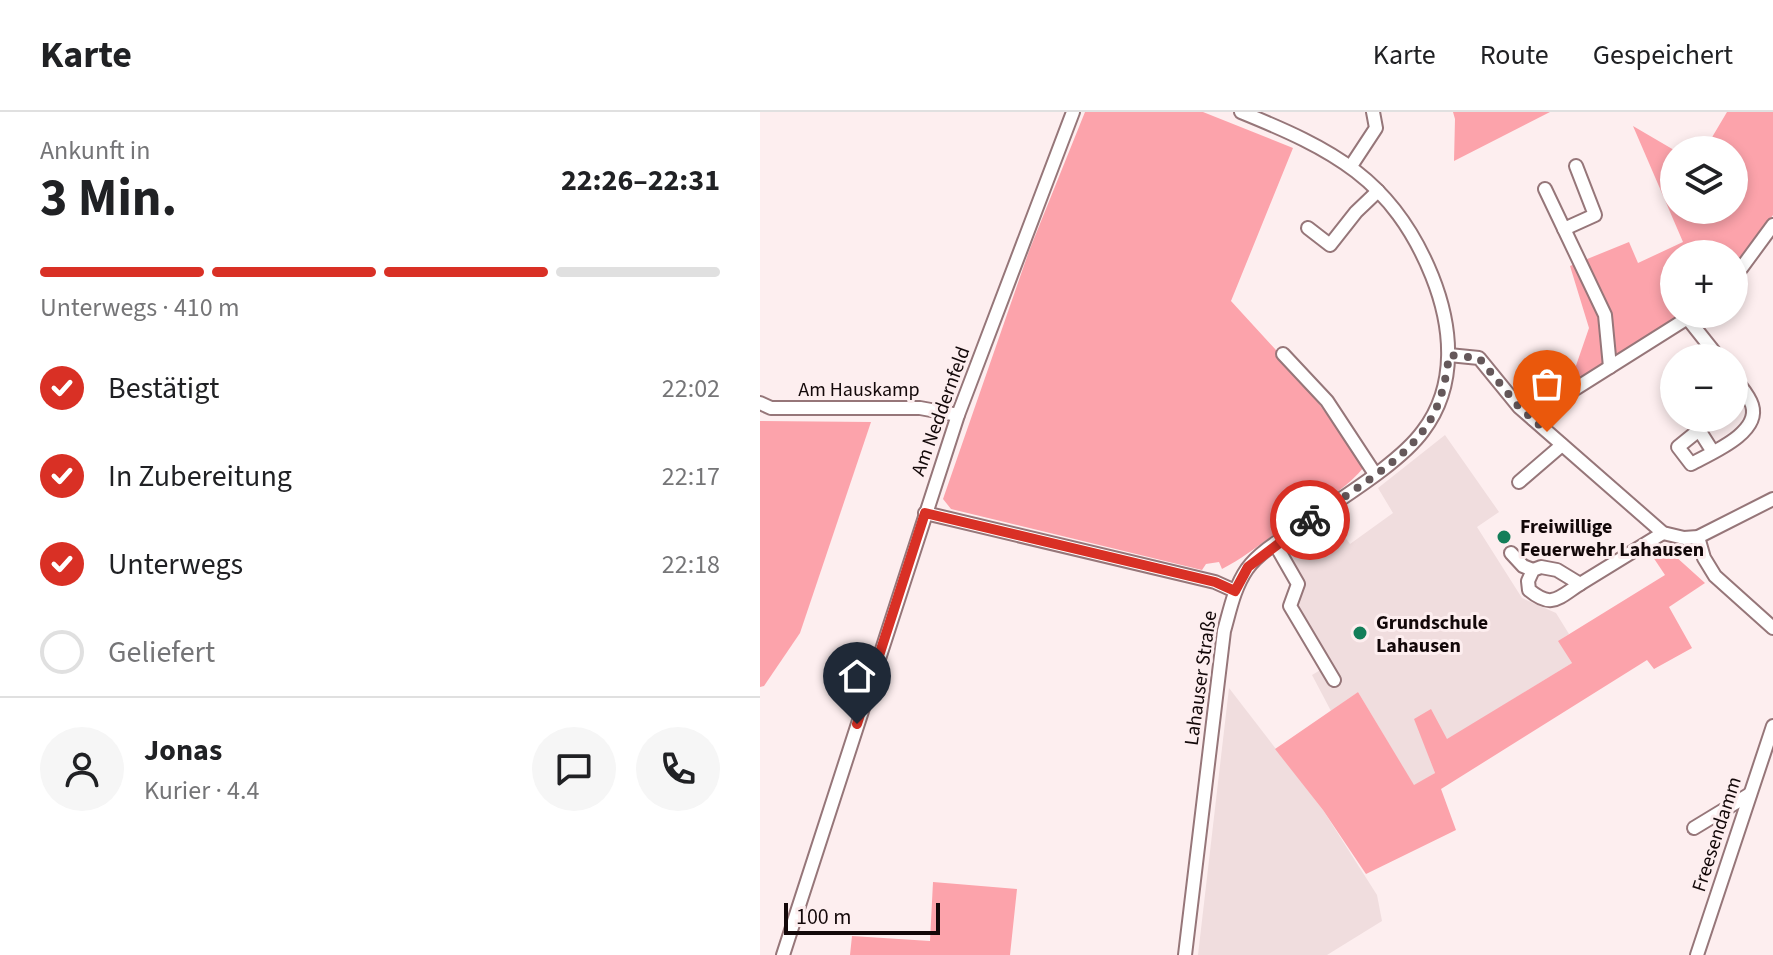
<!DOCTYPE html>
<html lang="de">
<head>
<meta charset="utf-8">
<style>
  :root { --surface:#fff; --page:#f6f6f6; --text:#202124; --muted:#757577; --line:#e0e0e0; --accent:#d93025 }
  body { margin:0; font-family:"Source Sans 3",sans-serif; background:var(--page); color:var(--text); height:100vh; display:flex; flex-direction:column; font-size:30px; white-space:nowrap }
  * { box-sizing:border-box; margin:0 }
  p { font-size:26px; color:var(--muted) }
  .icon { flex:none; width:44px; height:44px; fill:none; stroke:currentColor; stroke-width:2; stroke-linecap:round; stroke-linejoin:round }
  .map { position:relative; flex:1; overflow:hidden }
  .sheet { display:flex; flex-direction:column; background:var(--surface); width:760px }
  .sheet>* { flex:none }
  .tools { position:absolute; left:900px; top:24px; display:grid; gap:16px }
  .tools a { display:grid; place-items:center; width:88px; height:88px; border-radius:50%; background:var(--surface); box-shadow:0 4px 12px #0003; font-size:40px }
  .scale { position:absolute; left:24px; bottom:20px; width:156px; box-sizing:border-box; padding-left:8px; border:4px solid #130809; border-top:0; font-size:22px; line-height:28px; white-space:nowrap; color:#130809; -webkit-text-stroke:6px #fdeeef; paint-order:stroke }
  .pin { position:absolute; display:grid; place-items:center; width:68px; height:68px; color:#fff; margin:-82px -34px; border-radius:50% 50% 50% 0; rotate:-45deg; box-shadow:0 0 8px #0007 }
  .pin .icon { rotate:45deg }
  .courier { position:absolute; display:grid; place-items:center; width:80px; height:80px; margin:-40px; border:6px solid #d93025; border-radius:50%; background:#fff; color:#222; box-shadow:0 2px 10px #0007 }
  .headline em { font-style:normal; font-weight:700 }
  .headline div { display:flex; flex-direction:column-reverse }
  .headline { display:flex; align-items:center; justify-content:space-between; height:136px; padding:0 40px }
  h1 { font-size:52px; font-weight:700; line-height:60px }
  .bar { display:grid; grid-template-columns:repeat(4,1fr); gap:12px 8px; align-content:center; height:96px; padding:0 40px }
  .bar i { height:10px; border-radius:6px; background:var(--line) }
  .bar .on { background:var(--accent) }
  .bar p { grid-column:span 4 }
  .line { display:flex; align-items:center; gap:20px; padding:0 40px; border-top:2px solid var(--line) }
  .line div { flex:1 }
  .round { display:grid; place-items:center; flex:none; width:84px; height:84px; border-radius:42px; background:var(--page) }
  ol { padding:0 40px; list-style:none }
  li { display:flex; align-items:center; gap:24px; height:88px }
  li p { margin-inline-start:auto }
  li .icon { padding:8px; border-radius:50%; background:var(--accent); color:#fff; stroke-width:4 }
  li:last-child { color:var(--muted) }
  li i { width:44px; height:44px; border:4px solid var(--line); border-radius:50% }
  header { display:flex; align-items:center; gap:48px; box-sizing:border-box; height:112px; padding:0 40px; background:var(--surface); border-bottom:2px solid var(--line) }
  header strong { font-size:38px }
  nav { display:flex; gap:44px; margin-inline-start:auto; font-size:28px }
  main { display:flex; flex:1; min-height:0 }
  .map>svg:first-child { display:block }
</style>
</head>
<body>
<header>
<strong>Karte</strong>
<nav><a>Karte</a><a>Route</a><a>Gespeichert</a></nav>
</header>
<main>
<section class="sheet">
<div class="headline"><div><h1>3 Min.</h1><p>Ankunft in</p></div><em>22:26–22:31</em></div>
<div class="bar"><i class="on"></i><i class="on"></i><i class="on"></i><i></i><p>Unterwegs · 410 m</p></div>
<ol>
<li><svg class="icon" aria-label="check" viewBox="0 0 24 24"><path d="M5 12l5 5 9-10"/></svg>Bestätigt<p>22:02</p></li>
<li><svg class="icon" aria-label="check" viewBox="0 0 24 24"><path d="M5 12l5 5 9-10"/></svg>In Zubereitung<p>22:17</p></li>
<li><svg class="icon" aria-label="check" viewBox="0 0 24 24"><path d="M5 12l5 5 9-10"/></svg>Unterwegs<p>22:18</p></li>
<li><i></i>Geliefert</li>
</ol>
<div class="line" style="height:144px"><a class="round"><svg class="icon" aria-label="person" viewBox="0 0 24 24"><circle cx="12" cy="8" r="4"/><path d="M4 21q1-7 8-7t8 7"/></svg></a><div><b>Jonas</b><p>Kurier · 4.4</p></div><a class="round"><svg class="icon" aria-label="chat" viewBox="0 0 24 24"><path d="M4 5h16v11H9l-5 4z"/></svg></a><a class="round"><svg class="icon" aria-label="phone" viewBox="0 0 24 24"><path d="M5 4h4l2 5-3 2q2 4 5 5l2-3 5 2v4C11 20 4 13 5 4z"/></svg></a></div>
</section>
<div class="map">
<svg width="1013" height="843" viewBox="0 0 1013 843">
  <rect width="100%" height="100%" fill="#fdeeef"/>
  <g fill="#f0ddde">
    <path d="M685 323 739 400 717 415 762 486 796 501 809 522 799 529 812 551 687 628 655 607 675 661 654 674 598 580 571 599 552 563 562 557 526 496 534 472 519 448 572 407 590 432 633 401 618 376Z"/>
    <path d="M469 576 563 698 617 783 622 809 567 843H438Z"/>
  </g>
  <g fill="#fca3ab">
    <path d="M325 0H443L533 36 471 189 537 261 604 355C583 381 551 396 524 415 503 430 485 445 462 457L459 450 446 452 442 458 191 397 183 387 269 139Z"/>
    <path d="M693 0H790L694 49 695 7Z"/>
    <path d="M967 0H1013V103L974 157V142H914V202H928L810 271 829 216 810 154 869 130 878 151 923 130 873 14 914 38V98H974V38H930L951 27Z"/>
    <path d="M0 309 111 310 40 521 4 574 0 575Z"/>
    <path d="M904 434 945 471 909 495 932 536 894 557 887 548 681 677 696 718 606 762 563 698 515 637 598 580 654 673 675 661 654 607 671 597 687 627 812 551 798 529 905 463 891 442Z"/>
    <path d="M173 770 257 777 250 843H90L92 824 170 829Z"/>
  </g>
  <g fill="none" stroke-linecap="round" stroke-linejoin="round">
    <g stroke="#967679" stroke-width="16">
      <g id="minor">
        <path d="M591 54 616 16 613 0"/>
        <path d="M785 77 845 203 850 255"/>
        <path d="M548 116 570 133 596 100 618 79"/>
        <path d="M804 117 835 103 816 54"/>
        <path d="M974 166 1013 113"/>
        <path d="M928 207 959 246"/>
        <path d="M523 242 567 289 615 362"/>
        <path d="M689 243 719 246 759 295 903 421 924 426 938 425 1013 387"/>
        <path d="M0 291 11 296H160L198 303"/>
        <path d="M773 307 788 294 934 202"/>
        <path d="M953 340 939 318 918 335 931 352C951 341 1001 321 992 293 989 283 980 274 974 265"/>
        <path d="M759 370 802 333"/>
        <path d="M165 401 455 470 475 479"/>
        <path d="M938 425 944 446 955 464 1013 516"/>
        <path d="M515 432 538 472 530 494 574 568"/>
        <path d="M751 441 763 454 773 458"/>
        <path d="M781 455 797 458 820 472C798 486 792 497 769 478L768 469 773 458Z"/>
        <path d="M820 472 903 421"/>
        <path d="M934 716 990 682"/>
        <path d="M23 843 198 303 313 0"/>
        <path d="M425 843 464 519C470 498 474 476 487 457 500 439 525 425 544 412 578 388 639 352 663 319 698 273 692 214 672 164 633 67 572 37 481 0"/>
        <path d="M937 843 1013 614"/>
      </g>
    </g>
    <use href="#minor" stroke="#fff" stroke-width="12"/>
  </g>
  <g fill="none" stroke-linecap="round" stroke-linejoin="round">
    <path stroke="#65585a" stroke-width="8" stroke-dasharray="0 14.4" d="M550 408C584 384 639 352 663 319 680 297 686 269 689 243L719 246 759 295 787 320"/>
    <path stroke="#d93025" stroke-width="10" d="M97 612 165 401 455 470 475 479 488 455 550 408"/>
  </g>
  <g fill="#137e59" stroke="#fdeeef" stroke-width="3">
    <circle cx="744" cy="425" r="8"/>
    <circle cx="600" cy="521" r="8"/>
  </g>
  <g text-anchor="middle" stroke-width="6" stroke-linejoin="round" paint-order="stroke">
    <g font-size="20" fill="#130809" stroke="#fdeeef">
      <text x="99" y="284">Am Hauskamp</text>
      <text transform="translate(180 299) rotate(-70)" y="7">Am Neddernfeld</text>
      <text transform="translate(440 566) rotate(-82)" y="7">Lahauser Straße</text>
      <text transform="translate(956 722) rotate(-72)" y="7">Freesendamm</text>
    </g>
    <g font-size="20" font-weight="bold" fill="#130809" stroke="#fdeeef" text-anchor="start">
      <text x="760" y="421">Freiwillige<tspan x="760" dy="23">Feuerwehr Lahausen</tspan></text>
      <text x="616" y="517">Grundschule<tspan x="616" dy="23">Lahausen</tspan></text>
    </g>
  </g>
</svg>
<div class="tools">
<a><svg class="icon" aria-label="layers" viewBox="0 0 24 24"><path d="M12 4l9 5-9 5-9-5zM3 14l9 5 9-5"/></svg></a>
<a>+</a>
<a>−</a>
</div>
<div class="scale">100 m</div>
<div class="pin" style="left:787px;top:320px;background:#ea580c"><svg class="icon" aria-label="bag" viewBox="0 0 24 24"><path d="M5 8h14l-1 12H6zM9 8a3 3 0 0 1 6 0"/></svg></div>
<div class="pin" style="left:97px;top:612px;background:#1f2937"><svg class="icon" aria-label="home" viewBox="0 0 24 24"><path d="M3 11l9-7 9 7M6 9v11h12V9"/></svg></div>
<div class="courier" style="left:550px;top:408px"><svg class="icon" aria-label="bike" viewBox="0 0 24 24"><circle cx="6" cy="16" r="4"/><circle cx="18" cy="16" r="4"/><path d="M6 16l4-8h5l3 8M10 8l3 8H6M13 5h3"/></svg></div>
</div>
</main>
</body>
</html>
